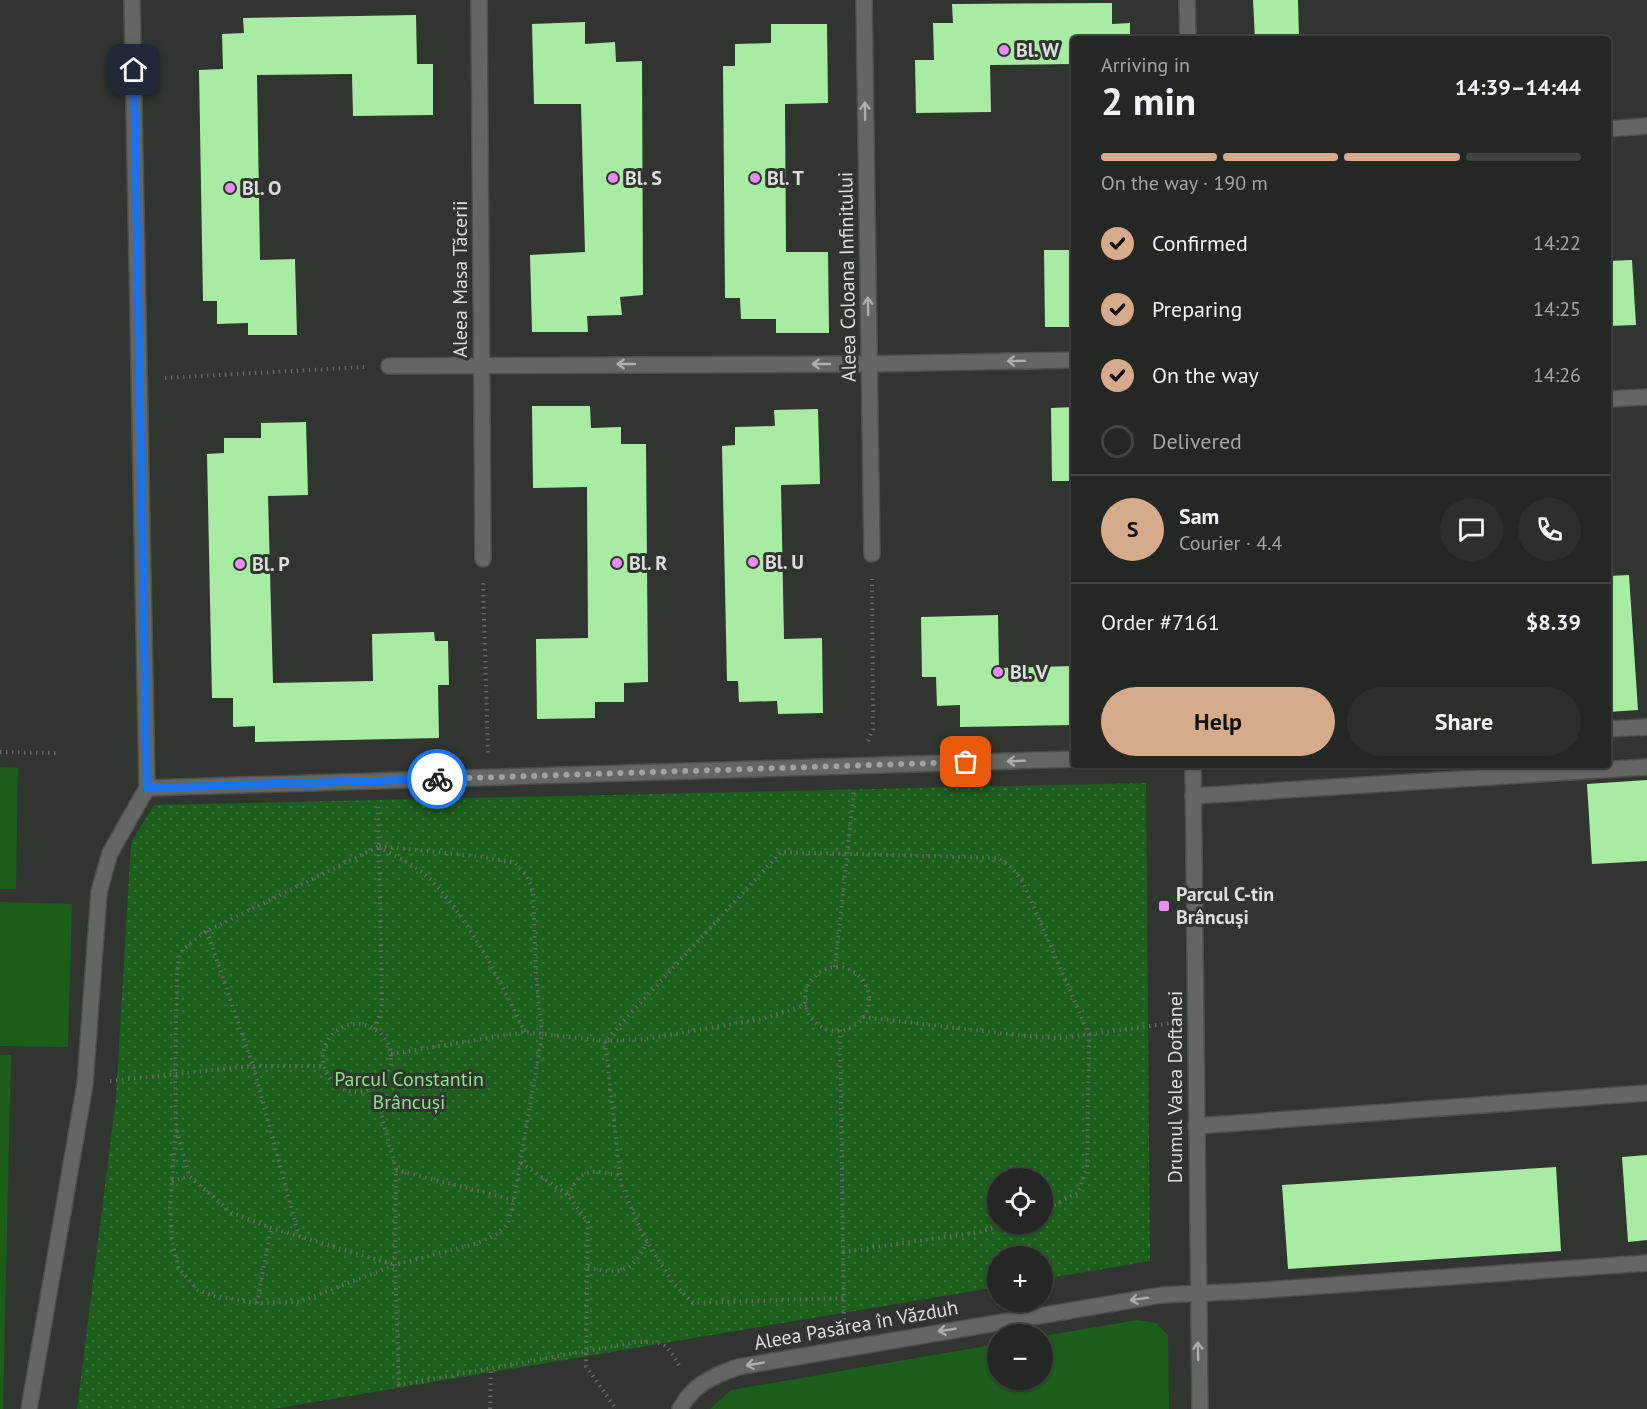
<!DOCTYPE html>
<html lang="en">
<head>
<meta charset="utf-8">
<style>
  :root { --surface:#242824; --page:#2c302c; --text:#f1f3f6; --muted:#a3a6a6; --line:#414441; --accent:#d6ab8b }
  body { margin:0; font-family:"PT Sans",sans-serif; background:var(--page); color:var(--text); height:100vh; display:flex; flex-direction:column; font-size:22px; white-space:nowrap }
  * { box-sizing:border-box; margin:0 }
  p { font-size:20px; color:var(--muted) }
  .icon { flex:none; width:33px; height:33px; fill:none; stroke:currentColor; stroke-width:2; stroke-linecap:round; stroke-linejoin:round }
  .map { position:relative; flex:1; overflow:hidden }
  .drawer { position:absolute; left:1071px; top:36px; width:540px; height:732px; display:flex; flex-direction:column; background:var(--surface); border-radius:6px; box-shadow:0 2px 4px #0004,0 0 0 2px var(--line) }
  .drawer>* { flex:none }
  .buttons { position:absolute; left:987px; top:1168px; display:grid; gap:12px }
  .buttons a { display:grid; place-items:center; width:66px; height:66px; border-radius:50%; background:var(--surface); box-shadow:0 2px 4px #0004,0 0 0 2px var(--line); font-size:30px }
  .pin { position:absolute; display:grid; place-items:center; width:51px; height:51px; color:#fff; margin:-26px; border-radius:12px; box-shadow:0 3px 9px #0006 }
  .courier { position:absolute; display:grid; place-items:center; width:60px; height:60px; margin:-30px; border:4px solid #1a73e8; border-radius:50%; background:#fff; color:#222; box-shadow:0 2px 8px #0007 }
  .headline em { font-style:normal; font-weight:800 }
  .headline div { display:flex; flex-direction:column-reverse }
  .headline { display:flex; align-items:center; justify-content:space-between; height:102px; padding:0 30px }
  h1 { font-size:39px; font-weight:800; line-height:45px }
  .bar { display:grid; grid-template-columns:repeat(4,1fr); gap:9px 6px; align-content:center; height:72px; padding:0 30px }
  .bar i { height:8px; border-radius:4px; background:var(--line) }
  .bar .on { background:var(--accent) }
  .bar p { grid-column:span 4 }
  .line { display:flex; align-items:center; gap:15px; padding:0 30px; border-top:2px solid var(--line) }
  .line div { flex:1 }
  .round { display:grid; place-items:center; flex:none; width:63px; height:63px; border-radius:32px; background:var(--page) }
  ol { padding:0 30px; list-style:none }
  li { display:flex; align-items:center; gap:18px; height:66px }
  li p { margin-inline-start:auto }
  li .icon { padding:6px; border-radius:50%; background:var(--accent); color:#111; stroke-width:4 }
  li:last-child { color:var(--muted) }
  li i { width:33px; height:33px; border:3px solid var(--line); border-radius:50% }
  .action { display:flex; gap:12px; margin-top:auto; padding:12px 30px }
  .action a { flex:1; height:69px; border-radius:36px; background:var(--accent); color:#111; font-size:24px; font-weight:800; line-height:69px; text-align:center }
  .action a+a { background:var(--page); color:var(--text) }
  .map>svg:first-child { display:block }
</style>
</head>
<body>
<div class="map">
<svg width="1647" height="1409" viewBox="0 0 1647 1409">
  <defs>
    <pattern id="park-dots" width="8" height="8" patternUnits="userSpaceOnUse" patternTransform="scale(1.5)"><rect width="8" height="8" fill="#1c5e1b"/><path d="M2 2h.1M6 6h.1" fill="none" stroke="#3c753c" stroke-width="1.8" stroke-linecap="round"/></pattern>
  </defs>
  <rect width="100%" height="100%" fill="#303530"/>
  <g fill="#1c5e1b">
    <path d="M0 767 18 768 16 889H0Z"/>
    <path d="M0 902 72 904 68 1047 0 1046Z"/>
    <path d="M0 1055H11L3 1409H0Z"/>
    <path d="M1138 1320 1156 1323 1168 1335 1169 1409H710L731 1390 997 1344 998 1380H1042L1043 1336Z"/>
  </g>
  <path fill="url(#park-dots)" fill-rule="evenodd" d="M1146 783 1150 1261 1043 1279 1042 1257H998L997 1287 273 1409H77L116 1098 131 843 154 805ZM998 1179H1042V1224H998Z"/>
  <g fill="#a8eca3">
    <path d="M1253 0H1298L1299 38 1255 39Z"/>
    <path d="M1112 3V24L1130 23V39H1074V64L990 65 991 112 916 113 915 60H934L933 23H953L952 4Z"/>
    <path d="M416 15 417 64H433V115L353 116 352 74 257 75 260 260 295 259 297 335H248V323L217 324V301H203L199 70 223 69 222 34 244 33 243 18Z"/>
    <path d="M585 22V44L615 42 616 62 642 61 643 295 620 297 622 315 587 316 588 332H532L530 255 585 252 581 104H534L532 24Z"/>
    <path d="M771 24H827L828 103 785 104 786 252H828L829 333H776V319H741L740 298H725L723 66H735V44L771 43Z"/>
    <path d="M1044 250H1074V327H1045Z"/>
    <path d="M1632 260 1636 325 1608 326V261Z"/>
    <path d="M532 406H590L591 428 621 427V444H646L648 682 624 683V702H595V718L537 719 536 639 588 638 587 487 533 488Z"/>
    <path d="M1074 407V481H1052L1051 408Z"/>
    <path d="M818 409 820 484 781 485 784 639 822 638 823 713 778 714 777 701 739 702 738 681H727L722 446 735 445V427L775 426 774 410Z"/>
    <path d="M306 422 308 495 268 496 273 683 373 681 372 634 434 632 435 641H448L449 685H438L439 738 255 742V726L233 727V698H212L207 454 224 453V438H261V423Z"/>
    <path d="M1629 575 1638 710 1608 712V576Z"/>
    <path d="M998 615 999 668 1074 666V725L960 727V705L937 706 936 677H922L921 617Z"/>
    <path d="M1647 780V861L1592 864 1587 784Z"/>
    <path d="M1647 1155V1240L1628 1242 1622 1157Z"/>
    <path d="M1556 1167 1561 1251 1288 1269 1282 1185Z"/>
  </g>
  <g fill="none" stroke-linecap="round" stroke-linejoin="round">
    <g stroke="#4c504b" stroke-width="18">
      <g id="minor">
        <path d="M479 0 483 559"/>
        <path d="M864 0 872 554"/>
        <path d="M1187 0 1188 39"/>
        <path d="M1608 129 1647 126"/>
        <path d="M389 366 869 364 1074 360"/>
        <path d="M1608 399 1647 397"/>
        <path d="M1608 729 1647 727"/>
        <path d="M1193 765 1200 1409"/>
        <path d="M147 788 1074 759"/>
        <path d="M1193 796 1647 767"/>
        <path d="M1196 1126 1647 1093"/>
        <path d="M29 1409 85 1084 99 892 110 853 147 788 132 0"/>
        <path d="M680 1409C693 1384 713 1376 738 1367L1162 1295 1250 1291 1647 1263"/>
      </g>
    </g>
    <g stroke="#666a65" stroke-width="4" stroke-dasharray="1.5 4.5" stroke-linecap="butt">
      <path d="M165 378 364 367"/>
      <path d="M483 583 488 753"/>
      <path d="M868 741 873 729 872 579"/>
      <path d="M0 752 57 753"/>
      <path d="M379 846 484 857 515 863 527 876 533 892 536 974 542 1035 514 1200 508 1223 497 1234 478 1243 395 1265 299 1302 257 1303 213 1296 198 1290 179 1269 172 1242 170 1208 176 1126 175 1075 177 971 180 953 188 945 207 931Z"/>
      <path d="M379 847C394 856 418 867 430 879 472 922 499 980 525 1032"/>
      <path d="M207 931 253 1066 299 1236"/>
      <path d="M835 967 854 791"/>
      <circle cx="837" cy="999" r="32"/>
      <path d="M863 1017 1026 1036 1061 1038 1172 1023"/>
      <circle cx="357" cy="1058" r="34"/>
      <path d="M375 1029 382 1007 378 806"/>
      <path d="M840 1030 844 1323"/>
      <path d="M391 1054 525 1032 605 1041 646 1039 762 1019 806 1005"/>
      <path d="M110 1081 253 1066H324"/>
      <path d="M374 1087 396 1170 395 1265 399 1385 636 1342C666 1341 667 1344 681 1369"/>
      <path d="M177 1131 189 1176 232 1213 271 1228 395 1265"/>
      <path d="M521 1163 568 1195 588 1222 586 1366 616 1409"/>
      <path d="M396 1170 514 1200"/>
      <path d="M172 1181 189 1176"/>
      <path d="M568 1195C582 1167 590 1170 619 1175"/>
      <path d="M843 1252 980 1232 1004 1224"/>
      <path d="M588 1267C619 1276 633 1272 647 1242"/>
      <path d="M843 1298 693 1303 673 1283 643 1235 621 1184 605 1041 781 852 998 858 1011 867 1023 882 1089 1035 1087 1168 1078 1193 1042 1211"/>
      <path d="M257 1303 271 1228"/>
      <path d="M490 1409 491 1368"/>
    </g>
    <use href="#minor" stroke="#646664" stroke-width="15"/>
  </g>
  <defs><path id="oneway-shaft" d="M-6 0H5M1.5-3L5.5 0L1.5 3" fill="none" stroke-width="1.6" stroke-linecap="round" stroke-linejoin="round" transform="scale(1.5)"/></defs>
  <g stroke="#acafab">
    <use href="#oneway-shaft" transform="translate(865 111) rotate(-91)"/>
    <use href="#oneway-shaft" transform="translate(868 306) rotate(-91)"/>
    <use href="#oneway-shaft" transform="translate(1016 361) rotate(179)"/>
    <use href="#oneway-shaft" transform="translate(626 364) rotate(-180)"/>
    <use href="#oneway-shaft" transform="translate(821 364) rotate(-180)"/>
    <use href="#oneway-shaft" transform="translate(1016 761) rotate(178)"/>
    <use href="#oneway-shaft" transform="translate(1139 1299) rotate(171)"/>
    <use href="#oneway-shaft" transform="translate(947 1330) rotate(171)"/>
    <use href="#oneway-shaft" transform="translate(1198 1351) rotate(-91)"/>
    <use href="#oneway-shaft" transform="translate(755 1364) rotate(170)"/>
  </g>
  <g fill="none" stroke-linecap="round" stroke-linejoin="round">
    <path stroke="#a0a49f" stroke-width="6" stroke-dasharray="0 10.8" d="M437 779 966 762"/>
    <path stroke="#1a73e8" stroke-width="8" d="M134 70 147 788 437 779"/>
  </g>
  <g fill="#ed8cf9" stroke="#303530" stroke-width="2">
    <circle cx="1004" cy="50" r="6"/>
    <circle cx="613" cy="178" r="6"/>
    <circle cx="755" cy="178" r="6"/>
    <circle cx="230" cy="188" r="6"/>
    <circle cx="753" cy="562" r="6"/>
    <circle cx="617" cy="563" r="6"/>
    <circle cx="240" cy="564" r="6"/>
    <circle cx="998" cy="672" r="6"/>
    <rect x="1158" y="900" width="12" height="12" rx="3"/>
  </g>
  <g text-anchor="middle" stroke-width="6" stroke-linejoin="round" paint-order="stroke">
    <g font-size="20" font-weight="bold" fill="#dcdfdb" stroke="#303530" text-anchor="start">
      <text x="1016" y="57">Bl. W</text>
      <text x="625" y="185">Bl. S</text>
      <text x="767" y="185">Bl. T</text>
      <text x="242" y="195">Bl. O</text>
      <text x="765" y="569">Bl. U</text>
      <text x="629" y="570">Bl. R</text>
      <text x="252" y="571">Bl. P</text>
      <text x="1010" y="679">Bl. V</text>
      <text x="1176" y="901">Parcul C-tin<tspan x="1176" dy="23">Brâncuși</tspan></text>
    </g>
    <g font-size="20" fill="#dcdfdb" stroke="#303530">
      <text transform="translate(847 277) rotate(-91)" y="7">Aleea Coloana Infinitului</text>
      <text transform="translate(460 279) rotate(-90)" y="7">Aleea Masa Tăcerii</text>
      <text transform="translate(1175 1087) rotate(-90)" y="7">Drumul Valea Doftanei</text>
      <text transform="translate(856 1325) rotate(-10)" y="7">Aleea Pasărea în Văzduh</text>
    </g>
    <g font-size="20" fill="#8de387" stroke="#303530">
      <text x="409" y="1086">Parcul Constantin<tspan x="409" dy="23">Brâncuși</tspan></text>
    </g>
  </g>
</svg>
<div class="buttons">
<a><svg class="icon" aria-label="locate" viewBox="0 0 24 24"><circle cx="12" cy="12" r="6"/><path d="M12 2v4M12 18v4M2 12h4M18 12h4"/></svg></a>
<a>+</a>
<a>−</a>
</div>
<div class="pin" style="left:966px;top:762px;background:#ea580c"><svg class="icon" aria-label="bag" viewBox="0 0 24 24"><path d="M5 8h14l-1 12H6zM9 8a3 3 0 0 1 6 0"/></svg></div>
<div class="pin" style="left:134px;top:70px;background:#1f2937"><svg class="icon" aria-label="home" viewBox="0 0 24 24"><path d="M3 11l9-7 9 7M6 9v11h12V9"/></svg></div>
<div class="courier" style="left:437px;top:779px"><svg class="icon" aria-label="bike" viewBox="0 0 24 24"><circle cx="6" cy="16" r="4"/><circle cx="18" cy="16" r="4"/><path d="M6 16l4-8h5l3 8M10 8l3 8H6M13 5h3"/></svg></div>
<section class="drawer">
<div class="headline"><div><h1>2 min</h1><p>Arriving in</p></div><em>14:39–14:44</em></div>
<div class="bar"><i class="on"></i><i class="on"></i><i class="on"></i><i></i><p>On the way · 190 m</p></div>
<ol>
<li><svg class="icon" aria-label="check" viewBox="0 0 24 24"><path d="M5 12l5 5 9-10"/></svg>Confirmed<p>14:22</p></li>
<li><svg class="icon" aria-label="check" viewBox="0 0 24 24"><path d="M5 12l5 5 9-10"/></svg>Preparing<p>14:25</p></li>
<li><svg class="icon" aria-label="check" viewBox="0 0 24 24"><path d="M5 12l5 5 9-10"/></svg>On the way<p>14:26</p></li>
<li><i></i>Delivered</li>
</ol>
<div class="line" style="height:108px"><b class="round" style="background:var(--accent);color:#111">S</b><div><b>Sam</b><p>Courier · 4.4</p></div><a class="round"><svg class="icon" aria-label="chat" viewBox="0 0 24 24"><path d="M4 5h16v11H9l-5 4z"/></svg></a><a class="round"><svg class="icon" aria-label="phone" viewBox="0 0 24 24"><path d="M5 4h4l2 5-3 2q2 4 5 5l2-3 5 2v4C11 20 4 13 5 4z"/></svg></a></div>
<div class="line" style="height:78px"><div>Order #7161</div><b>$8.39</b></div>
<div class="action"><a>Help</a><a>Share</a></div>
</section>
</div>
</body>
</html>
